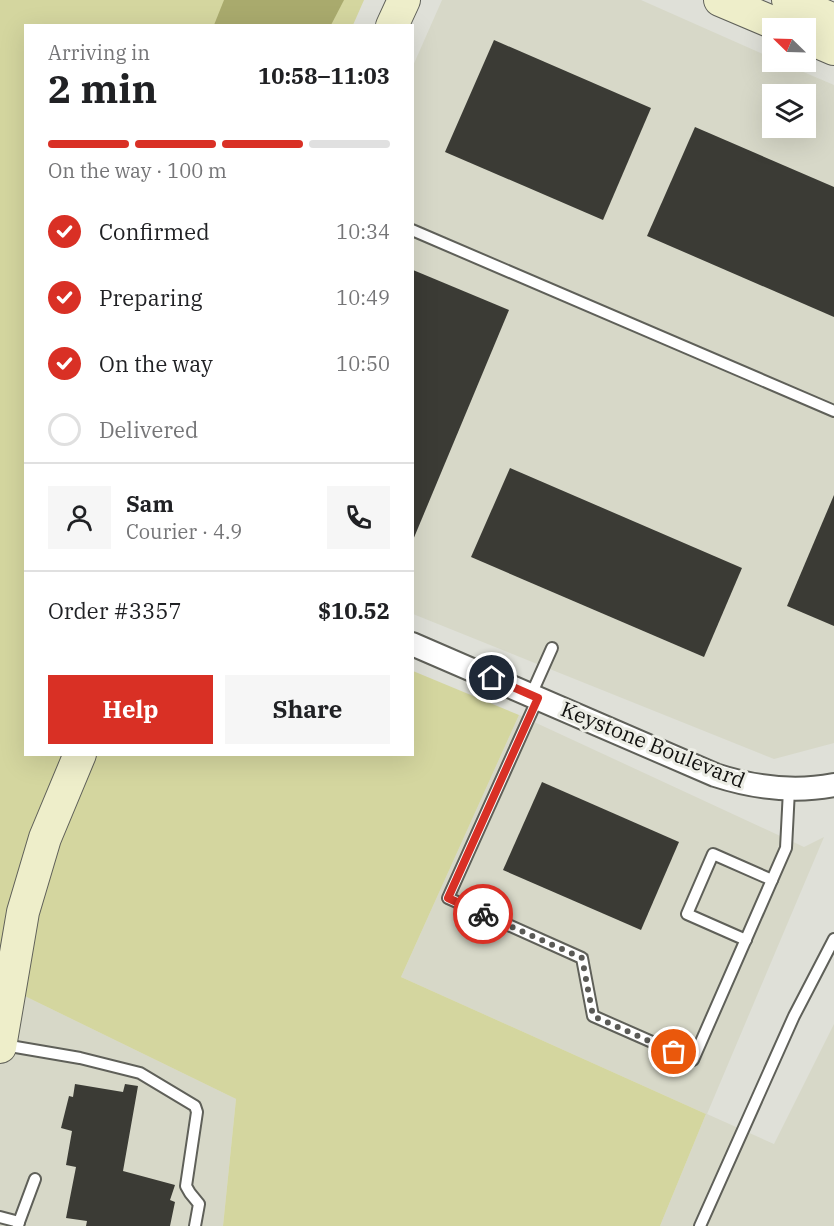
<!DOCTYPE html>
<html lang="en">
<head>
<meta charset="utf-8">
<style>
  :root { --surface:#fff; --page:#f6f6f6; --text:#202124; --muted:#757577; --line:#e0e0e0; --accent:#d93025 }
  body { margin:0; font-family:"IBM Plex Serif",serif; background:var(--page); color:var(--text); height:100vh; display:flex; flex-direction:column; font-size:22px; white-space:nowrap }
  * { box-sizing:border-box; margin:0 }
  p { font-size:20px; color:var(--muted) }
  .icon { flex:none; width:33px; height:33px; fill:none; stroke:currentColor; stroke-width:2; stroke-linecap:round; stroke-linejoin:round }
  .map { position:relative; flex:1; overflow:hidden }
  .panel { position:absolute; left:24px; top:24px; width:390px; height:732px; display:flex; flex-direction:column; background:var(--surface); border-radius:0px; box-shadow:0 6px 24px #0002 }
  .panel>* { flex:none }
  .needle { width:39px; rotate:293deg }
  .buttons { position:absolute; left:762px; top:18px; display:grid; gap:12px }
  .buttons a { display:grid; place-items:center; width:54px; height:54px; border-radius:0px; background:var(--surface); box-shadow:0 6px 24px #0002; font-size:30px }
  .pin { position:absolute; display:grid; place-items:center; width:51px; height:51px; color:#fff; margin:-26px; border:3px solid #fff; border-radius:50%; box-shadow:0 2px 6px #0007 }
  .courier { position:absolute; display:grid; place-items:center; width:60px; height:60px; margin:-30px; border:4px solid #d93025; border-radius:50%; background:#fff; color:#222; box-shadow:0 2px 8px #0007 }
  .headline em { font-style:normal; font-weight:700 }
  .headline div { display:flex; flex-direction:column-reverse }
  .headline { display:flex; align-items:center; justify-content:space-between; height:102px; padding:0 24px }
  h1 { font-size:39px; font-weight:700; line-height:45px }
  .bar { display:grid; grid-template-columns:repeat(4,1fr); gap:9px 6px; align-content:center; height:72px; padding:0 24px }
  .bar i { height:8px; border-radius:4px; background:var(--line) }
  .bar .active { background:var(--accent) }
  .bar p { grid-column:span 4 }
  .line { display:flex; align-items:center; gap:15px; padding:0 24px; border-top:2px solid var(--line) }
  .line div { flex:1 }
  .round { display:grid; place-items:center; flex:none; width:63px; height:63px; border-radius:0px; background:var(--page) }
  ol { padding:0 24px; list-style:none }
  li { display:flex; align-items:center; gap:18px; height:66px }
  li p { margin-inline-start:auto }
  li .icon { padding:6px; border-radius:50%; background:var(--accent); color:#fff; stroke-width:4 }
  li:last-child { color:var(--muted) }
  li i { width:33px; height:33px; border:3px solid var(--line); border-radius:50% }
  .action { display:flex; gap:12px; margin-top:auto; padding:12px 24px }
  .action a { flex:1; height:69px; border-radius:0px; background:var(--accent); color:#fff; font-size:24px; font-weight:700; line-height:69px; text-align:center }
  .action a+a { background:var(--page); color:var(--text) }
  .map>svg:first-child { display:block }
</style>
</head>
<body>
<div class="map">
<svg width="834" height="1226" viewBox="0 0 834 1226">
  <rect width="100%" height="100%" fill="#dfe0d8"/>
  <g fill="#d7d8c8" fill-rule="evenodd">
    <path d="M442 0H641L772 58V62H780L834 85V743L774 759 413 614 412 68ZM772 94H806V128H772Z"/>
    <path d="M519 715 804 847 824 837 707 1114 774 1144 834 1024V1226H660L706 1114 401 977Z"/>
    <path d="M0 984 236 1099 223 1226H0Z"/>
  </g>
  <path fill="#d4d69f" d="M0 0H364L353 25 26 26V754H412L413 671 519 715 401 977 706 1114 660 1226H223L236 1099 0 984Z"/>
  <path fill="#a9aa6d" d="M224 0H344L331 25H214Z"/>
  <g fill="#3b3b35">
    <path d="M494 40 651 108 603 220 445 152Z"/>
    <path d="M695 127 834 187V317L647 236Z"/>
    <path d="M413 270 509 310 413 540 412 273Z"/>
    <path d="M510 468 742 568 704 657 471 557Z"/>
    <path d="M834 495V626L787 606Z"/>
    <path d="M542 782 679 842 641 930 503 870Z"/>
    <path d="M75 1084 123 1092 125 1084 138 1086 123 1171 175 1185 170 1200 175 1202 170 1226H86L87 1221 66 1218 76 1167 66 1165 72 1131 61 1128 69 1096 73 1097Z"/>
  </g>
  <g fill="none" stroke-linecap="round" stroke-linejoin="round">
    <g stroke="#5f6059" stroke-width="14">
      <g id="lane">
        <path d="M412 230 834 411"/>
        <path d="M531 695 552 648"/>
        <path d="M538 698 448 898 582 958 593 1016 693 1060 786 848 789 790"/>
        <path d="M746 940 687 914 713 854 772 880"/>
        <path d="M4 1045 80 1058 140 1073 195 1106 197 1112 186 1186 190 1193 199 1204 195 1226"/>
        <path d="M0 1217 19 1222 18 1226"/>
        <path d="M19 1222 35 1179"/>
        <path d="M700 1226 794 1016 834 939"/>
      </g>
    </g>
    <g stroke="#5f6059" stroke-width="26">
      <path id="street" d="M412 644 715 775C755 788 793 793 834 785"/>
    </g>
    <g stroke="#5f6059" stroke-width="34">
      <g id="secondary">
        <path d="M720 0 786 28"/>
        <path d="M788 0 834 20"/>
        <path d="M392 26 404 0"/>
        <path d="M806 37 834 49"/>
        <path d="M0 1047 23 912 45 838 80 754"/>
      </g>
    </g>
    <use href="#lane" stroke="#fff" stroke-width="10"/>
    <use href="#street" stroke="#fff" stroke-width="22"/>
    <use href="#secondary" stroke="#eeeeca" stroke-width="32"/>
  </g>
  <g fill="none" stroke-linecap="round" stroke-linejoin="round">
    <path stroke="#5a5a56" stroke-width="6" stroke-dasharray="0 10.8" d="M483 914 582 958 593 1016 674 1052"/>
    <path stroke="#d93025" stroke-width="8" d="M483 914 448 898 538 698 492 678"/>
  </g>
  <g text-anchor="middle" stroke-width="6" stroke-linejoin="round" paint-order="stroke">
    <g font-size="21" fill="#121210" stroke="#ecede5">
      <text transform="translate(653 745) rotate(22)" y="7">Keystone Boulevard</text>
    </g>
  </g>
</svg>
<div class="buttons">
<a><svg class="needle" viewBox="-14 -14 28 28"><path d="M0-13l5 13h-10z" fill="#e53935"/><path d="M0 13l5-13h-10z" fill="#757577"/></svg></a>
<a><svg class="icon" aria-label="layers" viewBox="0 0 24 24"><path d="M12 4l9 5-9 5-9-5zM3 14l9 5 9-5"/></svg></a>
</div>
<div class="pin" style="left:674px;top:1052px;background:#ea580c"><svg class="icon" aria-label="bag" viewBox="0 0 24 24"><path d="M5 8h14l-1 12H6zM9 8a3 3 0 0 1 6 0"/></svg></div>
<div class="pin" style="left:492px;top:678px;background:#1f2937"><svg class="icon" aria-label="home" viewBox="0 0 24 24"><path d="M3 11l9-7 9 7M6 9v11h12V9"/></svg></div>
<div class="courier" style="left:483px;top:914px"><svg class="icon" aria-label="bike" viewBox="0 0 24 24"><circle cx="6" cy="16" r="4"/><circle cx="18" cy="16" r="4"/><path d="M6 16l4-8h5l3 8M10 8l3 8H6M13 5h3"/></svg></div>
<section class="panel">
<div class="headline"><div><h1>2 min</h1><p>Arriving in</p></div><em>10:58–11:03</em></div>
<div class="bar"><i class="active"></i><i class="active"></i><i class="active"></i><i></i><p>On the way · 100 m</p></div>
<ol>
<li><svg class="icon" aria-label="check" viewBox="0 0 24 24"><path d="M5 12l5 5 9-10"/></svg>Confirmed<p>10:34</p></li>
<li><svg class="icon" aria-label="check" viewBox="0 0 24 24"><path d="M5 12l5 5 9-10"/></svg>Preparing<p>10:49</p></li>
<li><svg class="icon" aria-label="check" viewBox="0 0 24 24"><path d="M5 12l5 5 9-10"/></svg>On the way<p>10:50</p></li>
<li><i></i>Delivered</li>
</ol>
<div class="line" style="height:108px"><a class="round"><svg class="icon" aria-label="person" viewBox="0 0 24 24"><circle cx="12" cy="8" r="4"/><path d="M4 21q1-7 8-7t8 7"/></svg></a><div><b>Sam</b><p>Courier · 4.9</p></div><a class="round"><svg class="icon" aria-label="phone" viewBox="0 0 24 24"><path d="M5 4h4l2 5-3 2q2 4 5 5l2-3 5 2v4C11 20 4 13 5 4z"/></svg></a></div>
<div class="line" style="height:78px"><div>Order #3357</div><b>$10.52</b></div>
<div class="action"><a>Help</a><a>Share</a></div>
</section>
</div>
</body>
</html>
